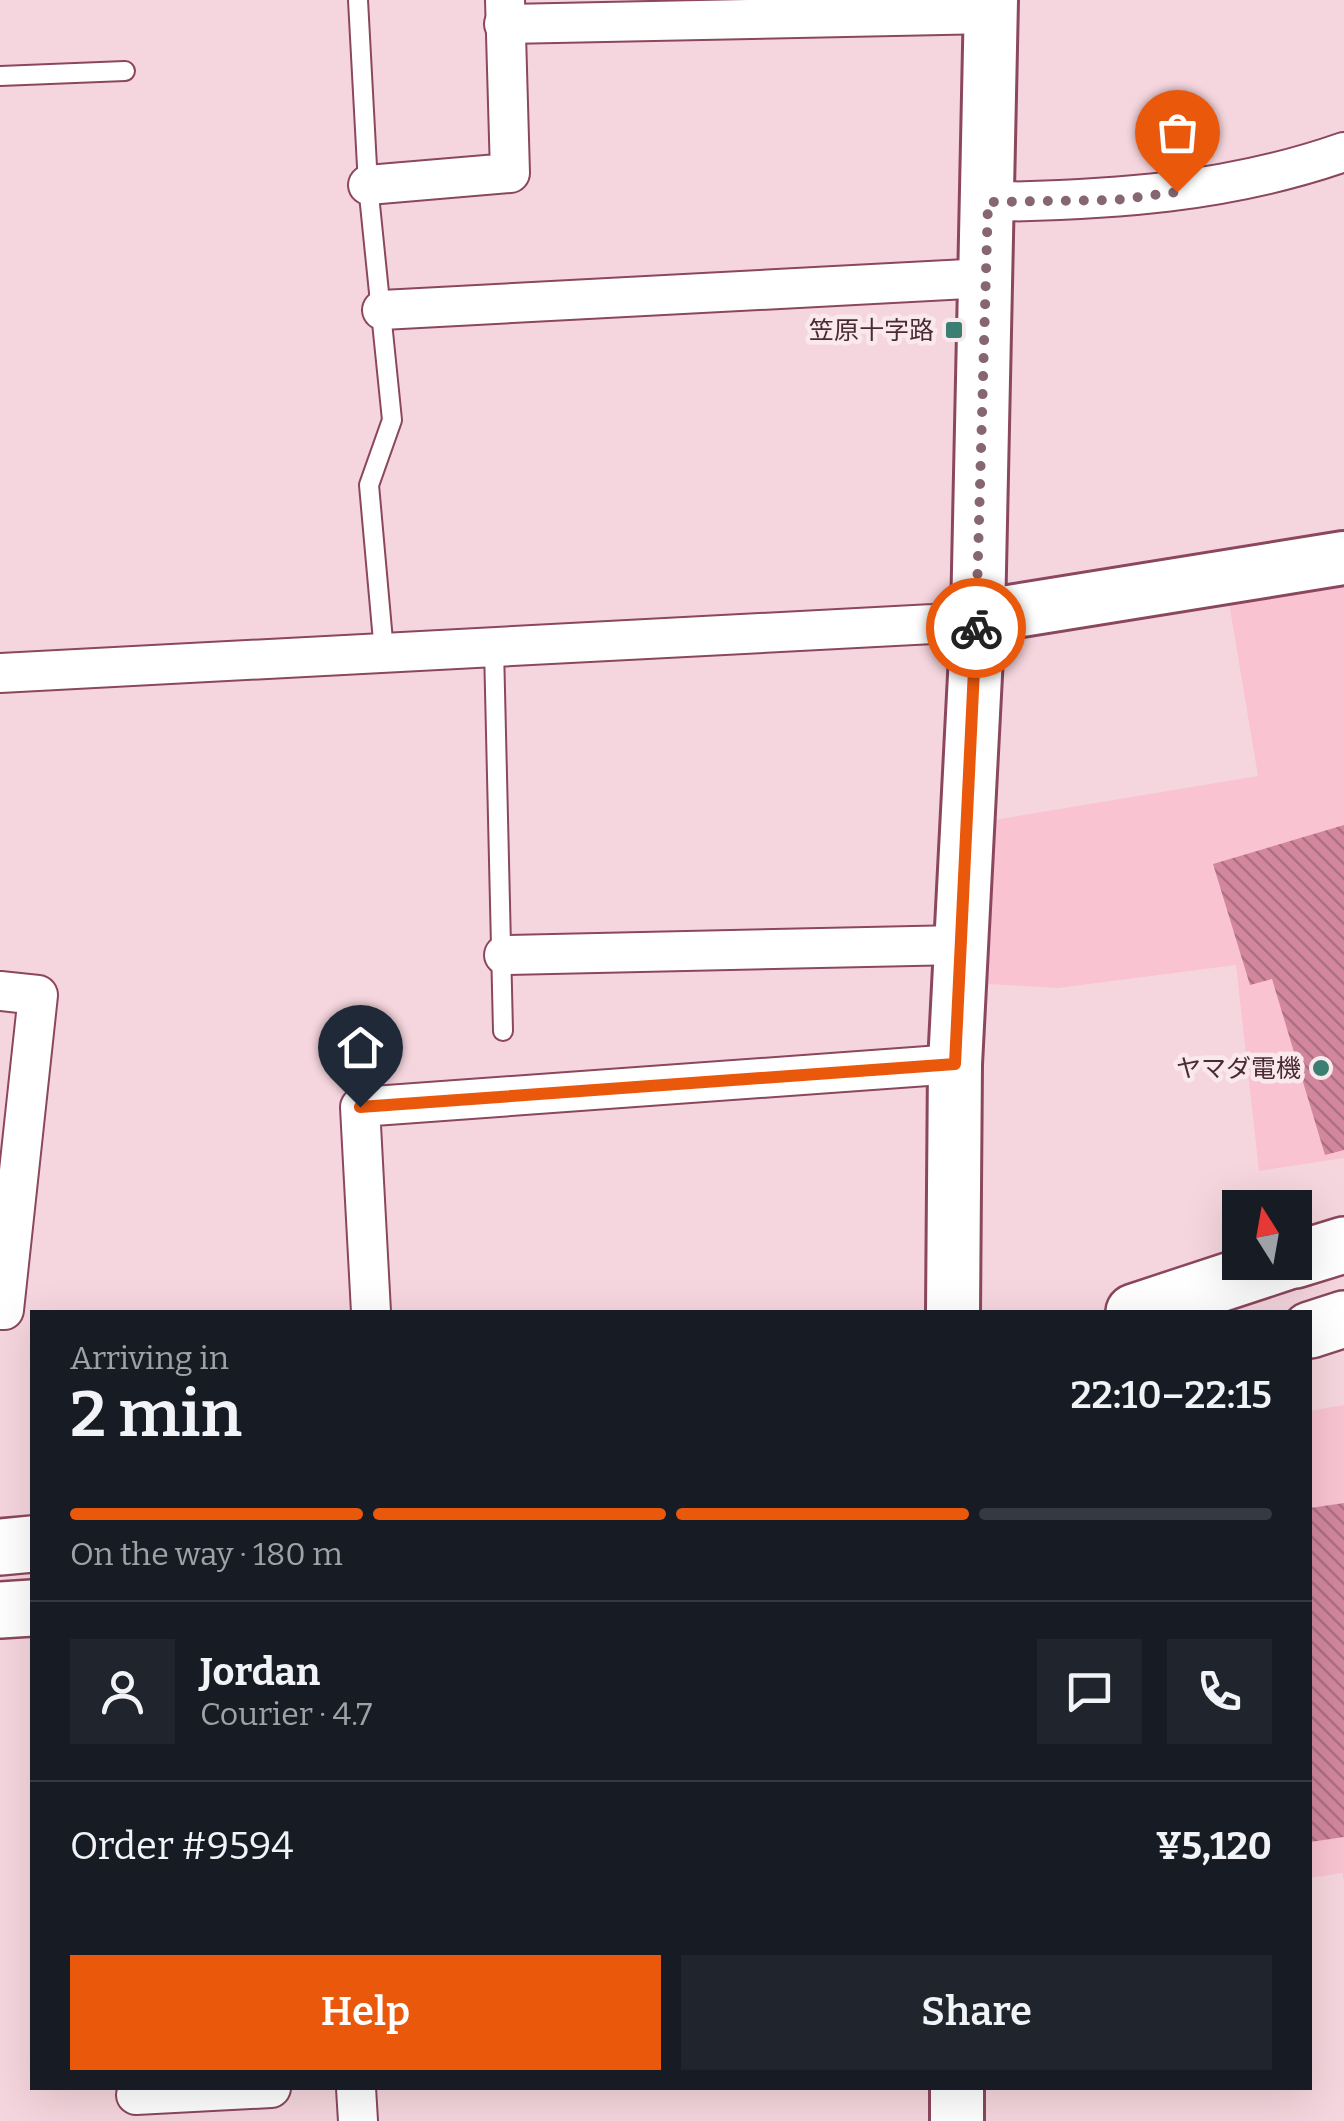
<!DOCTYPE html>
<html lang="en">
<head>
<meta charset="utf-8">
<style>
  :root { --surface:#171b24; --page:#20242c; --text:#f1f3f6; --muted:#9ea1a6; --line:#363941; --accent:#ea580c }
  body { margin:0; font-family:Bitter,"Noto Sans JP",serif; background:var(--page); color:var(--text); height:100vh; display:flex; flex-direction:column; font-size:38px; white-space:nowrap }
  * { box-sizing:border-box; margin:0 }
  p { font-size:32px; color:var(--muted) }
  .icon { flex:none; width:55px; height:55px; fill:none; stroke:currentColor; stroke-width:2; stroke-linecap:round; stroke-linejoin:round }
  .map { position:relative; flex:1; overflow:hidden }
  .drawer { position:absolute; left:30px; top:1310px; width:1282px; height:780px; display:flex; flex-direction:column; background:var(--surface); border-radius:0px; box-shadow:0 10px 40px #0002 }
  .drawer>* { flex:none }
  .needle { width:65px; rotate:349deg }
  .buttons { position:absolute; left:1222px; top:1190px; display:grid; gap:20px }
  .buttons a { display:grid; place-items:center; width:90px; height:90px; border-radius:0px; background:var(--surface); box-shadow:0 10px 40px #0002; font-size:50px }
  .pin { position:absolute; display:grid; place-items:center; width:85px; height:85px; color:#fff; margin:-102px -42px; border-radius:50% 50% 50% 0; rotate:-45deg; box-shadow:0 0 10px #0007 }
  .pin .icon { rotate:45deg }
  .courier { position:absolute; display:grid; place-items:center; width:100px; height:100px; margin:-50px; border:8px solid #ea580c; border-radius:50%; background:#fff; color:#222; box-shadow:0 2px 12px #0007 }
  .summary em { font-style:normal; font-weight:600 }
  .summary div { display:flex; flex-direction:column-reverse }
  .summary { display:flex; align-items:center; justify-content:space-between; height:170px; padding:0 40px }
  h1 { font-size:65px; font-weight:600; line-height:75px }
  .bar { display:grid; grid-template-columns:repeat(4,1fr); gap:15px 10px; align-content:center; height:120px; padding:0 40px }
  .bar i { height:12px; border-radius:8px; background:var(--line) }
  .bar .on { background:var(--accent) }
  .bar p { grid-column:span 4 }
  .line { display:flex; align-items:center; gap:25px; padding:0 40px; border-top:2px solid var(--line) }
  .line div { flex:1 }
  .round { display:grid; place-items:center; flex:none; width:105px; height:105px; border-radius:0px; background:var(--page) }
  .action { display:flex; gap:20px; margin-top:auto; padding:20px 40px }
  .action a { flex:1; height:115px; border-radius:0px; background:var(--accent); color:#fff; font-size:40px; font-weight:600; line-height:115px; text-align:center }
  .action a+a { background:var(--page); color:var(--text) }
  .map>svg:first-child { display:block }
</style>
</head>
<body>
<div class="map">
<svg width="1344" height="2121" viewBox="0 0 1344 2121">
  <defs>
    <pattern id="building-back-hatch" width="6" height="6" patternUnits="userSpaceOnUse" patternTransform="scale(2.5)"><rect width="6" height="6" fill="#d2879e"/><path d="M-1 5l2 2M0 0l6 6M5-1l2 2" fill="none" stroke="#ac6f82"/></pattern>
  </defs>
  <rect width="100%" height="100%" fill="#f6d6de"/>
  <g fill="#f9c3d2">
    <path d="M1344 584V1158L1259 1171 1236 965 1058 988 988 984 994 820 1258 776 1229 603Z"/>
    <path d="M1344 1405V1881L1342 1873 1310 1878V1411Z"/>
  </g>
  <g fill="url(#building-back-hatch)">
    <path d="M1344 825V1150L1325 1155 1272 979 1250 985 1213 864Z"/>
    <path d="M1344 1503V1837L1310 1842V1508Z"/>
  </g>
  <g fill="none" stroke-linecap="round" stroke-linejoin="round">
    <g stroke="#8b475d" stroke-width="22">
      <g id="lane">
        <path d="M358 0 368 185 392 420 369 485 384 652"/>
        <path d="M0 76 125 71"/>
        <path d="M494 648 503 1031"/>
      </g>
    </g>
    <g stroke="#8b475d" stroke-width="42">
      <g id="street">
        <path d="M504 24 991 14"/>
        <path d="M368 185 510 173 505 0"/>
        <path d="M988 202C1111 200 1227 193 1344 152"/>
        <path d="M382 310 986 278"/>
        <path d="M0 673 933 624 978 617"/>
        <path d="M504 955 960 945"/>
        <path d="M0 991 38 995 4 1310H0"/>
        <path d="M371 1312 360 1107 955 1064"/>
        <path d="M356 2088 358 2121"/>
        <path d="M136 2095 271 2088"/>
      </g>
    </g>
    <g stroke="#8b475d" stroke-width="58">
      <g id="secondary">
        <path d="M978 617 1344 558"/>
        <path d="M953 1312 955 1064 978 617 991 0"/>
        <path d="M957 2088V2121"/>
      </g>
    </g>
    <g stroke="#8b475d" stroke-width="60">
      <g id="highway">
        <path d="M1295 1260 1344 1245"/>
        <path d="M1134 1312 1286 1262"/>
        <path d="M1310 1330 1344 1319"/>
        <path d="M0 1547 32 1544"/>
        <path d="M0 1610 32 1608"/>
      </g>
    </g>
    <use href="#lane" stroke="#fff" stroke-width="18"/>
    <use href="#street" stroke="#fff" stroke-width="38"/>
    <use href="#secondary" stroke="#fff" stroke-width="52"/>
    <use href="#highway" stroke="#fff" stroke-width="55"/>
  </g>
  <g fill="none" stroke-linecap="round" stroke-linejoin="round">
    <path stroke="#866770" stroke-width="10" stroke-dasharray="0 18" d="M976 628 988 202 1116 200 1177 192"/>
    <path stroke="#ea580c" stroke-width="12" d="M360 1107 955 1064 976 628"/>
  </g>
  <g fill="#3b7f73" stroke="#f9e8ec" stroke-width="4">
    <rect x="944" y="320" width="20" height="20" rx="5"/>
    <circle cx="1321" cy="1068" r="10"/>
  </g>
  <g text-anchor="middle" stroke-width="9" stroke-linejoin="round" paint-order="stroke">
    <g font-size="25" fill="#4a2b35" stroke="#f9e8ec" text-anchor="end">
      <text x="934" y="339">笠原十字路</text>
      <text x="1301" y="1077">ヤマダ電機</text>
    </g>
  </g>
</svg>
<div class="buttons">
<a><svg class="needle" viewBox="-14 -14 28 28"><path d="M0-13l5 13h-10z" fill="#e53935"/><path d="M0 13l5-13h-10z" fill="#9ea1a6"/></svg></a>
</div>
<div class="pin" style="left:1177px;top:192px;background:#ea580c"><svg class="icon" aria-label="bag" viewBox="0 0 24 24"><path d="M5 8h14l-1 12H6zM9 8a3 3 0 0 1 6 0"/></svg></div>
<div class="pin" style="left:360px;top:1107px;background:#1f2937"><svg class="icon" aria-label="home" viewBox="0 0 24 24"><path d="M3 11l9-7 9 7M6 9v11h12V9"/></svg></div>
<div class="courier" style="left:976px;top:628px"><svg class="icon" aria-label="bike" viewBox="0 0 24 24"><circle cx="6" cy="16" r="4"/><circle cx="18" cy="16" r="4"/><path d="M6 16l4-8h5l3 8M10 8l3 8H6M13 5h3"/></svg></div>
<section class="drawer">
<div class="summary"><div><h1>2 min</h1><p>Arriving in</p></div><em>22:10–22:15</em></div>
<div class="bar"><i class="on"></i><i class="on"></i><i class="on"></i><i></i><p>On the way · 180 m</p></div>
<div class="line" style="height:180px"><a class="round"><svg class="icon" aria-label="person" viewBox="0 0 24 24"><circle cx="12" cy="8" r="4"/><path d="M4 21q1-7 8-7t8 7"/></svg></a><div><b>Jordan</b><p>Courier · 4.7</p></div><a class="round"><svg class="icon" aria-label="chat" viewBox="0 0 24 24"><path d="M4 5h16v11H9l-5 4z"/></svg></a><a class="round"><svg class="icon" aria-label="phone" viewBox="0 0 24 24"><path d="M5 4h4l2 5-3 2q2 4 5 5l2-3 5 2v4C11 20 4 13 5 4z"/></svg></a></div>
<div class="line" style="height:130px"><div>Order #9594</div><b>¥5,120</b></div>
<div class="action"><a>Help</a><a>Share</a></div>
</section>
</div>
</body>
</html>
